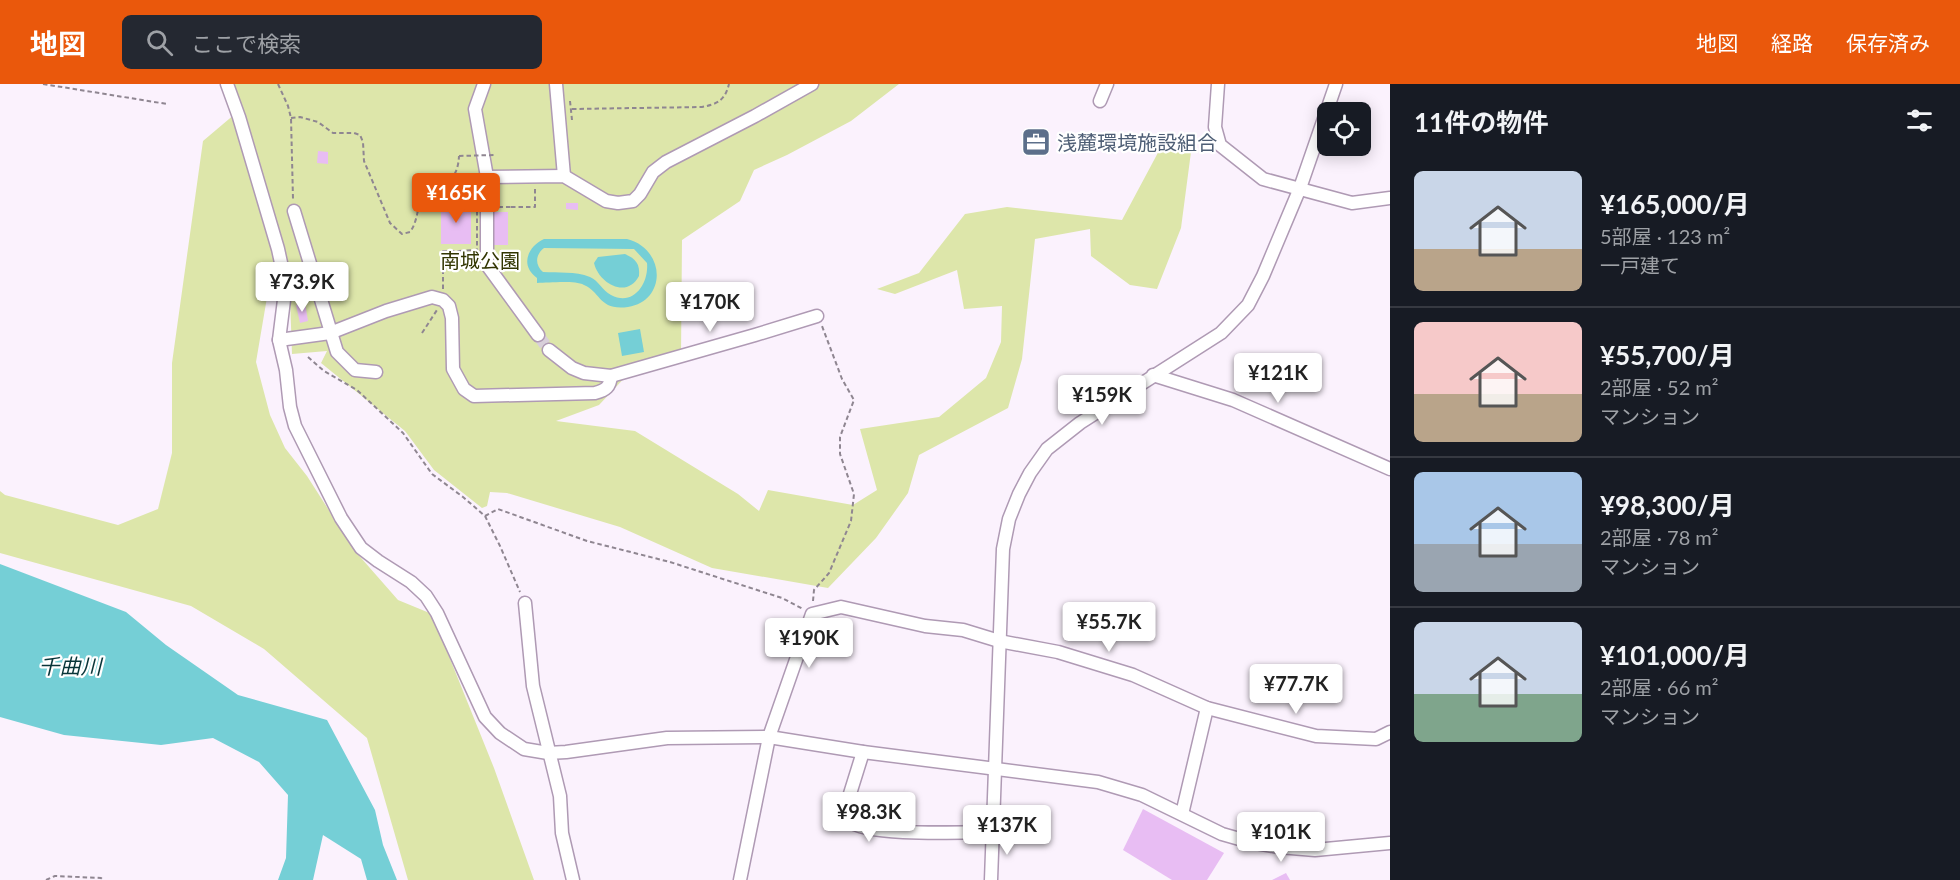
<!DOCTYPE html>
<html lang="ja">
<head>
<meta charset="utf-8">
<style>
  :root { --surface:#171b24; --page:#242831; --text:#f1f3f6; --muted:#9ea1a6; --line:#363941; --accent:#ea580c }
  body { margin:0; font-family:Lato,"Noto Sans JP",sans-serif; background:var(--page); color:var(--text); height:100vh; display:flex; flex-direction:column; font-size:22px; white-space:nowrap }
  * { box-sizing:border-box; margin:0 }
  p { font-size:20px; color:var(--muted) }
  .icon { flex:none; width:33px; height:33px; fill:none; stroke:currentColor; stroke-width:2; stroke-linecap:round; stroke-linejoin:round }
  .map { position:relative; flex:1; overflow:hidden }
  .sheet { display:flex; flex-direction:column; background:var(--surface); width:570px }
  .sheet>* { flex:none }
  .buttons { position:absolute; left:1317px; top:18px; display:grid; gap:12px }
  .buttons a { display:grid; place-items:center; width:54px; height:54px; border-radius:9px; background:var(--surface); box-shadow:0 3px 15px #0003; font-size:30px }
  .price { position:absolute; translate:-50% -51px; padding:0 14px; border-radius:6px; background:#fff; color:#222; font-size:20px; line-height:39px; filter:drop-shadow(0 2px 3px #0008) }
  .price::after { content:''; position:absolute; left:50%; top:36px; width:18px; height:14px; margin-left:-9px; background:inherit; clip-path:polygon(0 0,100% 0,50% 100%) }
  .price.current { background:var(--accent); color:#fff }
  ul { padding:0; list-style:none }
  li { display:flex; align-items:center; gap:18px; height:150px; padding:0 24px }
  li+li { border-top:2px solid var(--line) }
  li span { display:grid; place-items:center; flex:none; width:168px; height:120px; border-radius:9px; color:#555 }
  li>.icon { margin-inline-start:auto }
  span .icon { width:72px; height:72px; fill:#fffc; stroke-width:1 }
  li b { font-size:26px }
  h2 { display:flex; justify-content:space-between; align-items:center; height:72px; padding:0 24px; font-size:26px }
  header { display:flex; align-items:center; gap:36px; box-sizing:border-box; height:84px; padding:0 30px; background:var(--accent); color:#fff }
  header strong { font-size:28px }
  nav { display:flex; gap:33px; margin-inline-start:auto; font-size:21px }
  .search { width:420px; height:54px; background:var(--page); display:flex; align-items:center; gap:15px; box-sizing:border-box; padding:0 21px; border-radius:9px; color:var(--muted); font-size:22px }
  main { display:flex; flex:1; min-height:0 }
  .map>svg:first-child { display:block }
  .green { fill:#dde6aa }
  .water { fill:#75cfd6; fill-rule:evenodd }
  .building { fill:#e8bdf3 }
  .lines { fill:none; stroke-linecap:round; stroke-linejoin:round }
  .minor-tunnel { stroke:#d8cfda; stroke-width:12; stroke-dasharray:12 6; stroke-linecap:butt }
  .minor-casing { stroke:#af9ab4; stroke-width:15 }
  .path { stroke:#8f8691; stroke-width:2; stroke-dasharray:4.5 3; stroke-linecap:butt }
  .minor { stroke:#fff; stroke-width:12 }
  .path-bridge { stroke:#8f8691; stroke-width:2; stroke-dasharray:4.5 3; stroke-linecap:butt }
  .labels { text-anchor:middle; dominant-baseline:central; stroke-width:4.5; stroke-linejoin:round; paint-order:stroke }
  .service-label { font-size:20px; fill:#4e5e75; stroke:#fff; text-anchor:start }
  .park-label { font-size:20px; fill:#323602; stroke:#fff }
  .water-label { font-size:21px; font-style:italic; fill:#083539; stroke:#fff }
</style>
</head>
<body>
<header>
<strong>地図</strong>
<div class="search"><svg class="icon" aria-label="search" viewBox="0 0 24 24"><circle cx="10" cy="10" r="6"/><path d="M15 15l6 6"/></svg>ここで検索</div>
<nav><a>地図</a><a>経路</a><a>保存済み</a></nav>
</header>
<main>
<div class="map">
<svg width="1390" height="796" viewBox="0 0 1390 796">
  <rect width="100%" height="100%" fill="#fbf2fd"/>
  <path class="green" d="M233,0H899L851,37L787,71L754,86L740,117L682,156L681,273L631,287L599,321L556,337L635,347L738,410L759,427L768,406L853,421L877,406L860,345L939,333L986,294L1001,258L1002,222L964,225L957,186L895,210L877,205L919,189L965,130L1007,123L1122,136L1161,63L1191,68L1181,144L1157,205L1130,201L1091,172L1090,145L1035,155L1022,275L1008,324L919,371L908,409L876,454L828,504L712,484L620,443L507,409L490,408L487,422L482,424L434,386L405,347L321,279L327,267L292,270L289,186L281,159L272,184L256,278L270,331L285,364L307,392L355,467L398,516L432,530L494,684L534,796H408L367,654L264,565L191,522L0,469V407L5,411L118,441L158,425L172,369V279L203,57L242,24Z"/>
  <g class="water">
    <path d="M544,155H627C666,165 667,217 628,223C599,227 601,208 584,201C574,196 549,199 537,199V194C520,182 527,163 544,155ZM544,164L634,165L647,179C649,200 633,223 611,211C602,206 599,197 590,193C575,187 558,189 543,188C535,181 535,171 544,164Z"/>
    <path d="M625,170C636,175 640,180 639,192C627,215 599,200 594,179L598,173Z"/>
    <path d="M640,245L644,268L622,272L618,249Z"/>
    <path d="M0,480L126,528L166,561L238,611L327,636L375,726L383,761L397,796H367L361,775L323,751L313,796H278L286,774L288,711L259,678L213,654L161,661L64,651L0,633Z"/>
  </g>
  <g class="building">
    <path d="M318,67L328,68V80L317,79Z"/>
    <rect x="441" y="119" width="30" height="41"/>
    <path d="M566,119H578V126L566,125Z"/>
    <rect x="494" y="128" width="14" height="33"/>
    <path d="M305,219L308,237L300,239L296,221Z"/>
    <path d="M1143,725L1224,769L1207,796H1172L1123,766Z"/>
    <path d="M1286,789L1290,796H1272Z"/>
  </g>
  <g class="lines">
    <path class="minor-tunnel" d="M538,251L549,266"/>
    <g class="minor-casing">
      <g id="minor">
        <path d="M227,0L239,33L278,165L283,188L285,208L279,256L286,286L290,323L295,342L341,434L361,464L378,477L411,498L426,512L437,529L485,633L500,649L524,665L548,669L566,668L667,654L769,653L863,668L1098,698L1142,711L1222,750L1250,758L1279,763L1315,766L1390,759"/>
        <path d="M484,0L475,25L487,93"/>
        <path d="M556,0L564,92"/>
        <path d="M1218,0L1215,43L1220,61L1263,95L1352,119L1390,114"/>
        <path d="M1100,17L1107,0"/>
        <path d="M294,127L337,268L355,286L376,288"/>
        <path d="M538,251L487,181V93L564,92L606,117L618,119L633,117L640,110L653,88L666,78L755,32L812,0"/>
        <path d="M279,256L330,249L386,227L432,213L443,216L449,222L452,234L453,285L464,305L474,312L595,309C606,306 610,303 611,292"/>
        <path d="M549,266L572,284L584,289L611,292L755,251L817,232"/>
        <path d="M1153,291L1233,316L1390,385"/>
        <path d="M525,519L533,602L560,712L562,749L573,796"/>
        <path d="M863,668L844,729C845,732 846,735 849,737C867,753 965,748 992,748"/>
        <path d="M1182,730L1207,624"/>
        <path d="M740,796L769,653L812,530L841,523L925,542L963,546L999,557L1058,568L1133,591L1207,624L1316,652L1376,655L1390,648"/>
        <path d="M991,796L1003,465L1009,435L1019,410L1030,389L1047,365L1080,339L1221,249L1248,221L1263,192L1300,104L1336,0"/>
      </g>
    </g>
    <g class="path">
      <path d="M43,0L167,20"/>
      <path d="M278,0L288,22L291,34L293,115"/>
      <path d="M570,17L572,36"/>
      <path d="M572,25L702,23C718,20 725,16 729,0"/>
      <path d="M291,34L300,33L318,38L333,49H354L360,51L363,58L364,77L390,139L402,150L410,148C419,136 417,118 423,112C426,108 431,107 436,105C452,97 458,90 459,72"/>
      <path d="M511,123H535V105"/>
      <path d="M443,205V167H459"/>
      <path d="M422,249L437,226"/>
      <path d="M308,273L324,287L357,306L403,349L432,390L463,413L485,432L500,462L520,508"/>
      <path d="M485,432L498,425L587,457L670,478L782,514L803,525"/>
      <path d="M813,517L814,506L829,489L851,437L854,410L840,370V353L854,316L842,295L822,242"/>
      <path d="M46,796L55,792L101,794L103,796"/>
    </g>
    <use href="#minor" class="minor"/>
    <g class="path-bridge">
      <path d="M459,72L494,71"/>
      <path d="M459,167L477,166V123H511"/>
    </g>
  </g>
  <defs>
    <g id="office-square" transform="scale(1.5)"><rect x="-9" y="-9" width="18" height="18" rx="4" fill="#5c6f8a" stroke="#fff"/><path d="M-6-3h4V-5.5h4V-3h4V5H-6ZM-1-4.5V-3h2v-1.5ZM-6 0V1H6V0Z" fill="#fff"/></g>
  </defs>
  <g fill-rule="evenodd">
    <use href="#office-square" x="1036" y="58"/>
  </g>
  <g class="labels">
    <g class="service-label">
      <text x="1057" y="58">浅麓環境施設組合</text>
    </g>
    <g class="park-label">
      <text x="480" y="176">南城公園</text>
    </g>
    <g class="water-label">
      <text x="70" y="581">千曲川</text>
    </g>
  </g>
</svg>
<div class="buttons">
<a><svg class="icon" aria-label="locate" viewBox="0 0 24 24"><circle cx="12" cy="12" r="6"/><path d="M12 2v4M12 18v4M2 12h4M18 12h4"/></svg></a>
</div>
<b class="price current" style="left:456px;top:140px">¥165K</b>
<b class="price" style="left:302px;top:229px">¥73.9K</b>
<b class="price" style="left:710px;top:249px">¥170K</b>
<b class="price" style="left:1278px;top:320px">¥121K</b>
<b class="price" style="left:1102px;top:342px">¥159K</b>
<b class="price" style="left:1109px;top:569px">¥55.7K</b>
<b class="price" style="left:809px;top:585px">¥190K</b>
<b class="price" style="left:1296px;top:631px">¥77.7K</b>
<b class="price" style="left:869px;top:759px">¥98.3K</b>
<b class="price" style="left:1007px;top:772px">¥137K</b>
<b class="price" style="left:1281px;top:779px">¥101K</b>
</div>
<section class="sheet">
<h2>11件の物件<svg class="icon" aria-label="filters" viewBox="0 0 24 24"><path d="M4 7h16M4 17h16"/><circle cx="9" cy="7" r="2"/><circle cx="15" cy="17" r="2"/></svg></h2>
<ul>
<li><span style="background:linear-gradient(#c9d6e8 65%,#b9a48a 0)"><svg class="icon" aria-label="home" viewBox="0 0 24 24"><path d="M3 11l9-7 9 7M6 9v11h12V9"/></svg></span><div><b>¥165,000/月</b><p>5部屋 · 123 m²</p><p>一戸建て</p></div></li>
<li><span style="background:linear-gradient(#f6c9c9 60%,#b9a48a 0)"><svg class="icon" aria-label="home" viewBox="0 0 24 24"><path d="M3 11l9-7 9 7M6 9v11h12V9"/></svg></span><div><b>¥55,700/月</b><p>2部屋 · 52 m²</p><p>マンション</p></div></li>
<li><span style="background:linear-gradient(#a9c7e8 60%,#9aa5b1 0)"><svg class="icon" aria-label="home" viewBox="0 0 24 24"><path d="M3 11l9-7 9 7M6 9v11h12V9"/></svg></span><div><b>¥98,300/月</b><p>2部屋 · 78 m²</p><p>マンション</p></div></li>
<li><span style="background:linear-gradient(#c9d6e8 60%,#7fa58c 0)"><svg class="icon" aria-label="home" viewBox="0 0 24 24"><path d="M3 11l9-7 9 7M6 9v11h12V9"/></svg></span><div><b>¥101,000/月</b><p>2部屋 · 66 m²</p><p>マンション</p></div></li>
</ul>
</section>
</main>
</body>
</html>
